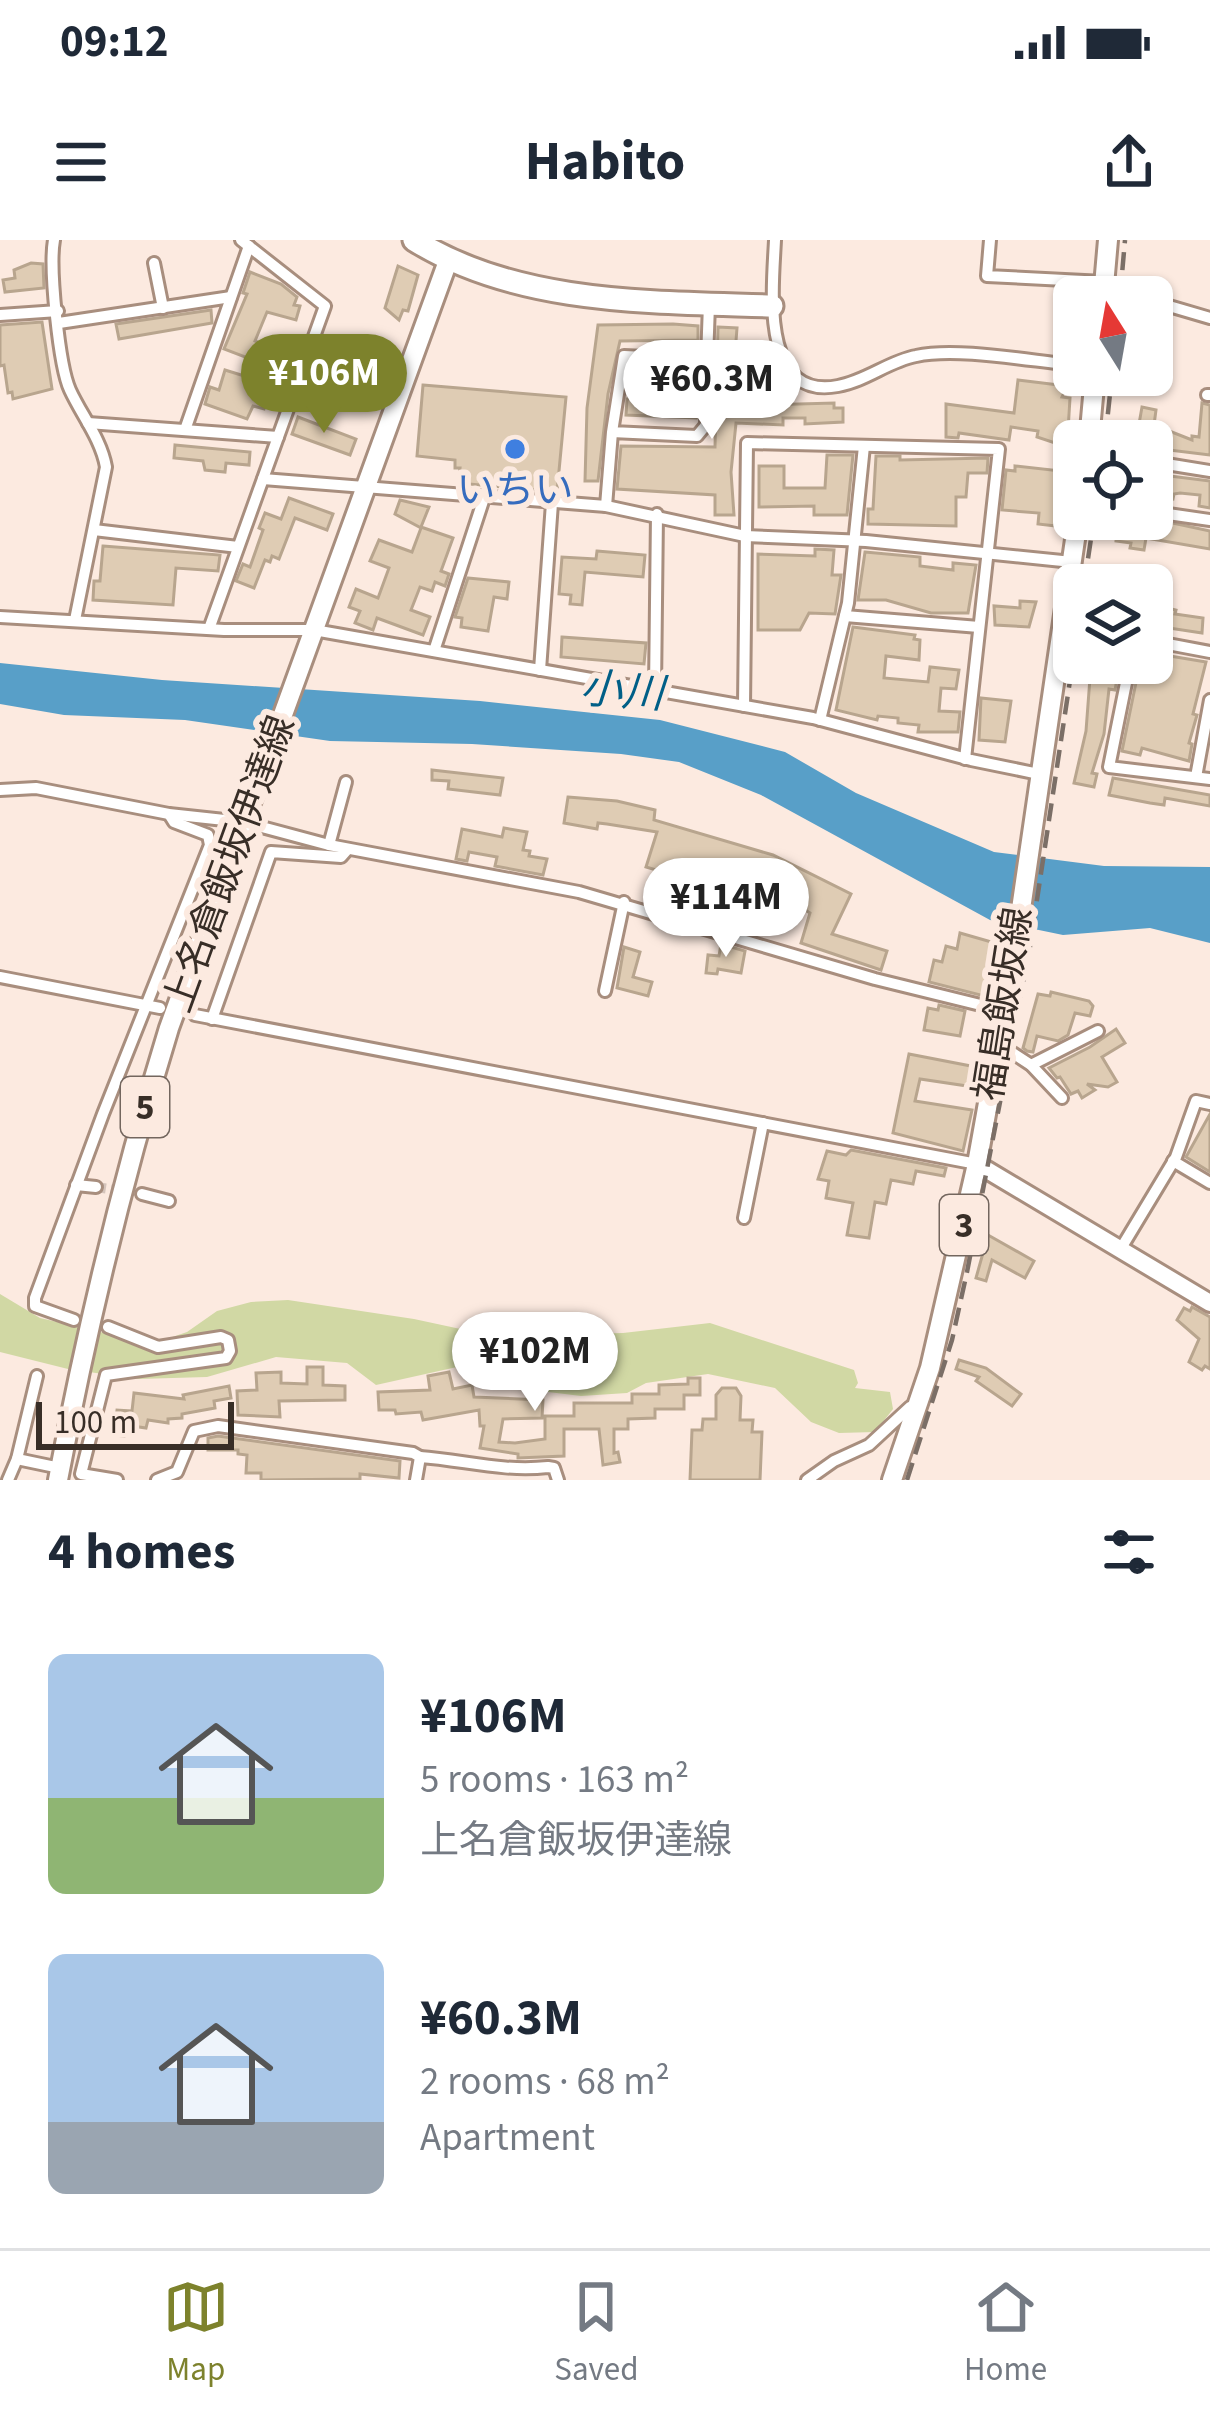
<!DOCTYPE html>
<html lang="en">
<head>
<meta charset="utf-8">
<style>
  :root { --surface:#fff; --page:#f6f6f7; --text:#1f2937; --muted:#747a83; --line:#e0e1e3; --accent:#7d822c }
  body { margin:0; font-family:"Source Sans 3","Noto Sans JP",sans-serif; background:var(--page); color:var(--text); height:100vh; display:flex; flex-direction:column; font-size:45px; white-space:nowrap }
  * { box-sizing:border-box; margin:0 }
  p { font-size:39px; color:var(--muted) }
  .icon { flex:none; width:66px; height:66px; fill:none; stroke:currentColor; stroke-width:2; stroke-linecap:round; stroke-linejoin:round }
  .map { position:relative; height:1240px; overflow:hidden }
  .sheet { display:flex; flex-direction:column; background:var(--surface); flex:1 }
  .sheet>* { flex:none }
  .needle { width:78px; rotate:349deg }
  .fabs { position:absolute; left:1053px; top:36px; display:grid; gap:24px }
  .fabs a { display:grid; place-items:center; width:120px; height:120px; border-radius:18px; background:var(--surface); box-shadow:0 3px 9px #0004; font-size:60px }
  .scale { position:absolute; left:36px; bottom:30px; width:198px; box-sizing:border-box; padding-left:12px; border:6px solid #382e27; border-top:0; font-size:33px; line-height:42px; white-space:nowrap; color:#382e27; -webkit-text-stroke:9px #fceae0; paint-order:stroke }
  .price { position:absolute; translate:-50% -102px; padding:0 27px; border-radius:42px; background:#fff; color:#222; font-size:39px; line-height:78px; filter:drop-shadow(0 3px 6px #0008) }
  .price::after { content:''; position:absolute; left:50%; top:72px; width:36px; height:27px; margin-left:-18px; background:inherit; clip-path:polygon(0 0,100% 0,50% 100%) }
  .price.selected { background:var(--accent); color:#fff }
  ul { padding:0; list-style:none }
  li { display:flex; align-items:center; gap:36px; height:300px; padding:0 48px }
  li span { display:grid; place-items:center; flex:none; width:336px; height:240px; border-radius:18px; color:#555 }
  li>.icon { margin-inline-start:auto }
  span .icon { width:144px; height:144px; fill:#fffc; stroke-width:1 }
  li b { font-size:51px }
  h2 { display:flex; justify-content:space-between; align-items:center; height:144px; padding:0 48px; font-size:51px }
  .status { display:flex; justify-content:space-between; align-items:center; height:84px; padding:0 60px; background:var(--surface); direction:ltr }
  .status svg { height:33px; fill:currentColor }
  header { display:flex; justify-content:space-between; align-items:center; height:156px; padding:0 48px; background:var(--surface); font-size:54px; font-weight:700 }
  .tabs { display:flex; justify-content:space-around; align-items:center; height:168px; border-top:3px solid var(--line); background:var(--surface); font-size:33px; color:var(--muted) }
  .tabs a { display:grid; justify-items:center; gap:6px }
  .tabs .selected { color:var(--accent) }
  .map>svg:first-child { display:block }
  .green { fill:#d1d8a4 }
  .water { fill:#589fc8 }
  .building { fill:#dfccb4; stroke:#b8a58e; stroke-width:3 }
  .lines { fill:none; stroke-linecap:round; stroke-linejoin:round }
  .street-tunnel { stroke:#d5c4bb; stroke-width:10; stroke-dasharray:10 5; stroke-linecap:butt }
  .street-casing { stroke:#a88e7e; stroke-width:16 }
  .secondary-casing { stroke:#a88e7e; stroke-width:22 }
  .primary-casing { stroke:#a88e7e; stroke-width:24 }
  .highway-casing { stroke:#a88e7e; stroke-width:27 }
  .street { stroke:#fff; stroke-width:10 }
  .secondary { stroke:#fff; stroke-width:16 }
  .primary { stroke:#fff; stroke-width:18 }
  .highway { stroke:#fff; stroke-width:21 }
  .rail { stroke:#7b6f67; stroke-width:4.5; stroke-dasharray:18 9; stroke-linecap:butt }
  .shop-dot { fill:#3f7fe0; stroke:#fceae0; stroke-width:4.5 }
  .labels { text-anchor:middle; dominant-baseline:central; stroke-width:12; stroke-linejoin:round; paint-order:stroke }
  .shield { fill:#fceae0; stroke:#73665e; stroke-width:3 }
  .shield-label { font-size:36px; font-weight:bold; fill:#382e27 }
  .shop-label { font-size:39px; fill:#366cbe; stroke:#fceae0 }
  .street-label { font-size:39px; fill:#382e27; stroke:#fceae0 }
  .water-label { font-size:42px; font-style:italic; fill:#005f87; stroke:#fceae0 }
</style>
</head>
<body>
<div class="status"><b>09:12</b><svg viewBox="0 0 49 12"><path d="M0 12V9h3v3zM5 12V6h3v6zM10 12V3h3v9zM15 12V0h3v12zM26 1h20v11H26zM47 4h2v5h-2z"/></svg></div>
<header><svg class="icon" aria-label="menu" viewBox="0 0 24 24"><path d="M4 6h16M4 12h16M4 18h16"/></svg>Habito<svg class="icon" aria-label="share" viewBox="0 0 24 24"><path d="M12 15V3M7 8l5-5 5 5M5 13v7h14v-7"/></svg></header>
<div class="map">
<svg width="1210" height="1240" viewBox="0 0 1210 1240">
  <rect width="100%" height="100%" fill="#fceae0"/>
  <path class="green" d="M0,1054L40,1078L152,1104L187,1092L217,1071L251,1062L288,1060L414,1079L493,1096L623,1093L710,1083L854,1130L858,1143L855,1148L890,1152L893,1169L875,1192L839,1193L811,1182L775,1148L708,1134L646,1143L627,1153L581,1156L532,1150L457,1127L376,1145L347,1123L276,1117L207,1137L138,1139L68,1129L0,1112Z"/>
  <path class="water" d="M0,423L162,440L480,461L660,480L785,512L856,553L994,612L1104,626L1210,627V703L1150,688L1063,695L990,680L761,555L679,522L621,514L472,504L330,501L185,480L64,475L0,464Z"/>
  <g class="building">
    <path d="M31,23L43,24L44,48L5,52L3,40L15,38L14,30Z"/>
    <path d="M398,26L418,35L408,71L403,70L399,80L385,68Z"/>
    <path d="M250,32L281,44L297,57L294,65L300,66L296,80L267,72L255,101L282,112L277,129L224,109L247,54L243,53Z"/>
    <path d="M211,70L212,83L119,99L116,84Z"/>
    <path d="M42,82L52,149L13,159L12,152L8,153L4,125L0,126V85Z"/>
    <path d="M673,84L698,86V100L620,101L608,154L598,241H585L587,168L598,85Z"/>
    <path d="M718,87L737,88L731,166L834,163V168H843V182L805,184V178H783V185L736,183L731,232L734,275H715V255L617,249L621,206L715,207Z"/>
    <path d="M321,118L345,126L334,159L310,151Z"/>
    <path d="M639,126L697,129L696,178L626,175L627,159H637Z"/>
    <path d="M225,130L251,138L248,148L268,155L264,169L253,166L247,179L205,164L210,147L219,150Z"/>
    <path d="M1018,140L1067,146L1062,157L1070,158L1067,207L1037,197L1038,191L1011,187L1009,200L959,193L958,198L946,197V164L1014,173Z"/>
    <path d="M423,145L566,157L557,252L458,243L460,228H455V220L417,216Z"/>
    <path d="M1202,163L1210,165V215L1161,209L1164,201H1136L1142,167L1156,170L1154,185L1192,200V196L1199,197Z"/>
    <path d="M298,177L356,199L350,215L292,194Z"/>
    <path d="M175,205L250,212L249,225L226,223L225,232L205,230L203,221L174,218Z"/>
    <path d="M827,215H853L847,275H814V266L759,267V226H784V248H825Z"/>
    <path d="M876,216H900V220L988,218L987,233H968L966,257H956V286L868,284V269H873Z"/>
    <path d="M1015,226L1061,231L1056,286L1038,284L1039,273L1002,270L1006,230L1015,231Z"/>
    <path d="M1154,234L1210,241V268L1199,266L1200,255L1180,253L1174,254L1173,259L1156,257Z"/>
    <path d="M289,258L333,274L327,290L295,278L279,319L272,316L270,322L265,320L254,348L236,341L243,324L250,327L263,290L259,288L265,273L281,279Z"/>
    <path d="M400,260L429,267L421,287L453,298L441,331L449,334L445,346L435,342L432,351L420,347L411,370L430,377L423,395L377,378L373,390L355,383L360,371L349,367L356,349L378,358L389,328L370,321L379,300L412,312L421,288L395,274Z"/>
    <path d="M1130,279H1154L1210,291V309L1146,298L1144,310L1130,308L1131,303L1116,301L1117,288L1129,289Z"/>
    <path d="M103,306L220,315L218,331L176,328L173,365L93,360L94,341H100Z"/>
    <path d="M815,309L834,310L832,335H841L835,374L809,373L800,390H758V314L815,316Z"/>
    <path d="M597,311L645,315L643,337L585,332L582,365L570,364L571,355L559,354L562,317L596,319Z"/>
    <path d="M865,312L920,317V326L953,330V323L976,325L968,373H931L886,360H858Z"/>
    <path d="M468,338L509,342L507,359L494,357L488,391L461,387L462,378L455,377Z"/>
    <path d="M1020,361L1036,362L1029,387L995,385L994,366L1020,368Z"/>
    <path d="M1152,364L1176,370L1175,374L1203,378L1202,393L1169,388L1170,383L1152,379Z"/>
    <path d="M853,387L915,395L914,399L920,400L919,420L886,416L884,438L928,442L930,427L959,430L956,449L941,448L939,471L960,472L958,492H918L919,485L898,483V478L878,476L877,480L836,470Z"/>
    <path d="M562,397L646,403L644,424L561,417Z"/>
    <path d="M1152,413L1206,422L1193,474L1197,475L1189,503L1192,504L1189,521L1142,508L1140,515L1122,511L1140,423H1152Z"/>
    <path d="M1108,423H1120L1115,450L1109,449L1104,494L1092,533L1097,534L1094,547L1074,543L1086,491L1090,438L1105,440Z"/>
    <path d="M981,458L1011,461L1005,502L979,500Z"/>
    <path d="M432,530L503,538L500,555L448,549L449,541L432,540Z"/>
    <path d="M1113,538L1210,555V566L1165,558L1164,565L1150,563L1109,555Z"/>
    <path d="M568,557L617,561L655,570L654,580L773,615L851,654L832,694L887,711L881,730L801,703L810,673L797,665L800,659L765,642L760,660L714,646L706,672L656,656L663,632L646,627L657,592L607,584L598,583L597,589L564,583Z"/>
    <path d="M504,588L527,592L523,610L530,611L529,616L547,619L543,635L495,626L497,617L469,612L467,621L456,619L462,589L502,597Z"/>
    <path d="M960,693L1002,705L997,720L993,719L986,746L994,748L992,758L929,742L934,720L942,722L946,706L957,709Z"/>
    <path d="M721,704L745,711L741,733L718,729L717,734L706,733L708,715L719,716Z"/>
    <path d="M624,707L640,712L633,737L652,742L648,756L617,748Z"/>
    <path d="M1051,752L1089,761L1093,766L1090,776L1075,773L1068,795L1058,801L1037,796L1033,812L1027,811L1023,808L1038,754L1050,756Z"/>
    <path d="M939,765L965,771L960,796L924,790L928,768L938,770Z"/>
    <path d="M1116,789L1125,803L1102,817L1117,842L1108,847L1087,844L1095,850L1082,858L1078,851L1071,854L1060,837L1057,838L1049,828L1090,807Z"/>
    <path d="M909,814L981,828L974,847L920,839L915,861L972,870L963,911L893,893Z"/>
    <path d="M1210,874V932L1186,917Z"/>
    <path d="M851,910L946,928L944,936L916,931L913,944L891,940L886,964L875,962L869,998L847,995L853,963L826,958L829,941L818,939L827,911L846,915Z"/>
    <path d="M988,995L1034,1021L1025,1038L992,1020L986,1041L976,1038Z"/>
    <path d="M1192,1067L1210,1077V1129L1205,1126L1202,1130L1189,1122L1199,1099L1177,1080L1184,1068L1190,1071Z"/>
    <path d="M959,1120L986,1128L1021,1154L1012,1166L976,1141L979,1137L956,1129Z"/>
    <path d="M307,1127H323V1145L345,1146V1160L279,1161L280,1177L238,1175L237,1151L257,1150L256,1133L281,1132V1143L307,1144Z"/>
    <path d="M449,1132L453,1149L472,1145L474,1157L543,1160L542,1178L503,1179L499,1202L515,1203L545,1199V1176H574V1163H632V1154H659V1145L688,1144V1138H700V1155H684V1169H655V1178L628,1179V1189H614V1213L618,1212L620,1222L603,1225L599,1189H564V1216L518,1218V1214L480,1208L484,1186H480L479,1170L423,1180L421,1172L396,1174L395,1170H379L378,1152L430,1150L428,1136Z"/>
    <path d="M229,1146L231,1158L214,1161L215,1168L182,1174V1178L168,1179V1183L148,1180L146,1188L125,1185L124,1196L114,1195L117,1170L132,1171L134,1153L184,1159L183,1155Z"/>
    <path d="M722,1148H736L741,1156L740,1180H753L752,1192H762L760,1240H690L692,1190H702L703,1179H716V1155Z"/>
    <path d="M218,1196L400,1221L399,1238L360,1234V1239L261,1240V1233H246L247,1215L238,1214V1210H208V1198Z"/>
  </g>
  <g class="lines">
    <path class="street-tunnel" d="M96,947L128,952"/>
    <g class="street-casing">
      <g id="street">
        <path d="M54,0C49,27 59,126 70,150C82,176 101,199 106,227L75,380"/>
        <path d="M775,0C773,45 759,161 838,146C866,141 889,121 916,116C957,107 1030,121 1074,125"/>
        <path d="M990,0L987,36L1104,42"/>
        <path d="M154,23L163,68"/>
        <path d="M1103,51L1138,57"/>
        <path d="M1152,61L1210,78"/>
        <path d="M0,75L58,71"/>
        <path d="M59,83L231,57"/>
        <path d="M707,120L709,64"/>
        <path d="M1207,155H1210"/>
        <path d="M88,183L278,197"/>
        <path d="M185,190L249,6"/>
        <path d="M1154,222L1210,231"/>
        <path d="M263,239L606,266L745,296L866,301L1072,322"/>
        <path d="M606,266L612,192L624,116L707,120L706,185L697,196L612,192"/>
        <path d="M1161,273L1210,280"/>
        <path d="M94,290L238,307"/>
        <path d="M845,376L979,387"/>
        <path d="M0,377L224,390H314L813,478L971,520L1039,534"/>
        <path d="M209,389L325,66L241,0"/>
        <path d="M1152,401L1210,412"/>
        <path d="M434,411L485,255"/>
        <path d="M1130,423L1109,527L1210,539"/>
        <path d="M540,430L552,263"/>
        <path d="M655,450L657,274"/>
        <path d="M744,466L747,203L999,209L965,519"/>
        <path d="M820,480L848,363L864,206"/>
        <path d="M1196,537L1210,460"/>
        <path d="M0,550L36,548L169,574L243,582L329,605L579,652L875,739L1005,771"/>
        <path d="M329,605L346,542"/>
        <path d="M0,737L160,768"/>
        <path d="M605,751L624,662"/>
        <path d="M195,775L977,924"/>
        <path d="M212,779L271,612L341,617L348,609"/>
        <path d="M999,804L1031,825L1062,858"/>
        <path d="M1031,825L1098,791"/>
        <path d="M1173,921L1210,943"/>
        <path d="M76,945L96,947"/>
        <path d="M142,954L169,961"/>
        <path d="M744,978L763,883"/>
        <path d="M1120,1010L1176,917L1196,861L1210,864"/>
        <path d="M74,1080L35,1066V1058L103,874L210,605L208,595L174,582L169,574"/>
        <path d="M108,1087L158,1107L221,1097L228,1100L230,1111L226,1118L106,1135L81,1234L117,1240"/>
        <path d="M420,1217C464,1220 502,1232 548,1227L554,1228L558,1240"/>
        <path d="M17,1219L60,1228"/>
        <path d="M8,1240L17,1219L37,1136"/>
        <path d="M157,1240L177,1232L194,1191L218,1186L413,1213L420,1217L416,1240"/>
        <path d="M807,1240L834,1221L869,1205L910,1167L916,1169"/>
      </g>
    </g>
    <g class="secondary-casing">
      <path id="secondary" d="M977,924L1210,1063"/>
    </g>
    <g class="primary-casing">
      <g id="primary">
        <path d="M1103,57L1108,0"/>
        <path d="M1089,201L1095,135"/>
        <path d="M58,1240C87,1087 123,937 169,788L448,21"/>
        <path d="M892,1240L930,1128L977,924L1013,724L1078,279"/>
      </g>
    </g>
    <g class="highway-casing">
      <path id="highway" d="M414,0C518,65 653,62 772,66"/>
    </g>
    <use href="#street" class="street"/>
    <use href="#secondary" class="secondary"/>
    <use href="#primary" class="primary"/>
    <use href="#highway" class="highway"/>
    <g class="rail">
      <path d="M1120,57L1125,0"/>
      <path d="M1105,201L1112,135"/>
      <path d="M1084,345L1094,279"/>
      <path d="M907,1240L952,1100L967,1032L1029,713L1074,414"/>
    </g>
  </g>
  <circle class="shop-dot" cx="515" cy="209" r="12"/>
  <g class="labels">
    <g class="shield">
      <rect x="121" y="837" width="48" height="60" rx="9"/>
      <rect x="940" y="955" width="48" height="60" rx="9"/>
    </g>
    <g class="shield-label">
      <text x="145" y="867">5</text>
      <text x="964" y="985">3</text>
    </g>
    <g class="shop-label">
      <text x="515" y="251">いちい</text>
    </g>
    <g class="street-label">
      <text transform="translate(230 624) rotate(-70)">上名倉飯坂伊達線</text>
      <text transform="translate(1004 764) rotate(-81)">福島飯坂線</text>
    </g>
    <g class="water-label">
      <text transform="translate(622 452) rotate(4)">小川</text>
    </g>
  </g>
</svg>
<div class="fabs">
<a><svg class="needle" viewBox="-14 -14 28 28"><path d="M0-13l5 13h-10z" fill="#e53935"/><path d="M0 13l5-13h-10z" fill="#747a83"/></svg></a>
<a><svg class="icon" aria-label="locate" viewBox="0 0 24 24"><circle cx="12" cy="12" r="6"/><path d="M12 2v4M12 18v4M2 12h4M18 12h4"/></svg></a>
<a><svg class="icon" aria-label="layers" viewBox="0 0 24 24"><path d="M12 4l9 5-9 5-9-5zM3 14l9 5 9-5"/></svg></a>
</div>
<div class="scale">100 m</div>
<b class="price selected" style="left:324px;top:196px">¥106M</b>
<b class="price" style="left:712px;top:202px">¥60.3M</b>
<b class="price" style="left:726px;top:720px">¥114M</b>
<b class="price" style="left:535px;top:1174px">¥102M</b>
</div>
<section class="sheet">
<h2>4 homes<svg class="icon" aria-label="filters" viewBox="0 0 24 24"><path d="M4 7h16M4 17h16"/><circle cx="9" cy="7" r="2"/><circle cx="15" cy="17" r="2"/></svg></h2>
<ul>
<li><span style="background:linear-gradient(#a9c7e8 60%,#8fb573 0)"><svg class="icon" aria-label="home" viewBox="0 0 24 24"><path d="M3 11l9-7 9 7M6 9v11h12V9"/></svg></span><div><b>¥106M</b><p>5 rooms · 163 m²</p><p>上名倉飯坂伊達線</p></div></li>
<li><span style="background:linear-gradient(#a9c7e8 70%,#9aa5b1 0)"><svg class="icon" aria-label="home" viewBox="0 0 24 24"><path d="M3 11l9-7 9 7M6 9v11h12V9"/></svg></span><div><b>¥60.3M</b><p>2 rooms · 68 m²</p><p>Apartment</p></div></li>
</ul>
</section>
<nav class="tabs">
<a class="selected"><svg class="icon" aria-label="map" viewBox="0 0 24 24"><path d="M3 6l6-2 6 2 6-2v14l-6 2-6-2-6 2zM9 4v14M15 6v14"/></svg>Map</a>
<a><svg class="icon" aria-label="saved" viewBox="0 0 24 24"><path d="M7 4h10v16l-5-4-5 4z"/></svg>Saved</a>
<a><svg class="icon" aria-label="home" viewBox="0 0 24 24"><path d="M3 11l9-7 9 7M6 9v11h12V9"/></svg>Home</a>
</nav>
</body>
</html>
